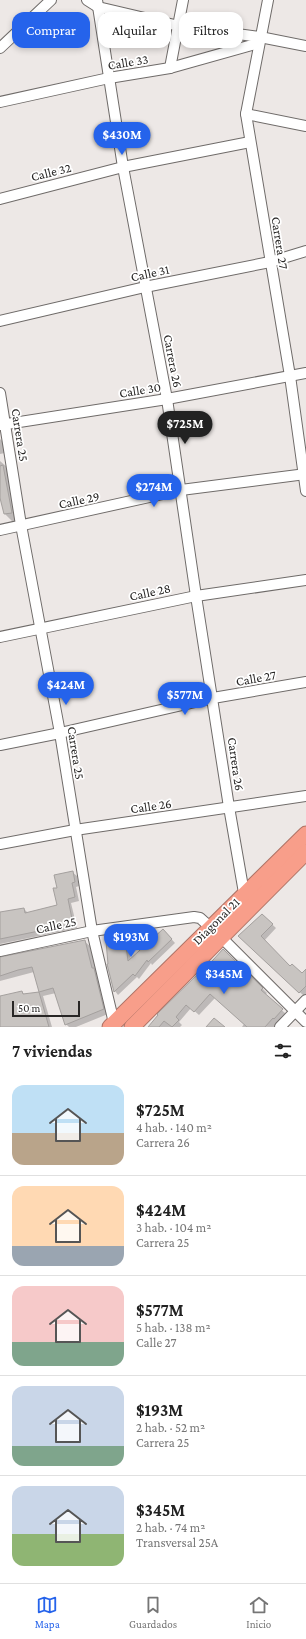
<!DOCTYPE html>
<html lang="es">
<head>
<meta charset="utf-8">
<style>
  :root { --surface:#fff; --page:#f2f2f2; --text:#222; --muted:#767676; --line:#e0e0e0; --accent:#2563eb }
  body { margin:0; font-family:"Crimson Pro",serif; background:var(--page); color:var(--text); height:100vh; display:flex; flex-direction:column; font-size:15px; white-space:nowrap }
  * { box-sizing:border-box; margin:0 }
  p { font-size:13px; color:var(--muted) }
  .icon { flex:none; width:22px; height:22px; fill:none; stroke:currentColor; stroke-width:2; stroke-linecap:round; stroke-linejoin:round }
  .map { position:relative; height:1027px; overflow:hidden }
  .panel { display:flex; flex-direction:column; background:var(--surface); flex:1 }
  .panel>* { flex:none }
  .banner { position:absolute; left:12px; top:12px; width:282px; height:36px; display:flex; gap:8px }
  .scale { position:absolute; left:12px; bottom:10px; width:68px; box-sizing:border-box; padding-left:4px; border:2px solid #282625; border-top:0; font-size:11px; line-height:14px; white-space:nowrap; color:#282625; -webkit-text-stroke:3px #fff; paint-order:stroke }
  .price { position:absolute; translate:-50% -34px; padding:0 9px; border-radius:14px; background:var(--accent); color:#fff; font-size:13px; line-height:26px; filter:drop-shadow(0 1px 2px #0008) }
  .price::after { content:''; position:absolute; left:50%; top:24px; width:12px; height:9px; margin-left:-6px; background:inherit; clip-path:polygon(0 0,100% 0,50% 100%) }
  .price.on { background:#222; color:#fff }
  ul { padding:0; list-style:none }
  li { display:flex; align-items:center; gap:12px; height:100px; padding:0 12px }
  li+li { border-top:1px solid var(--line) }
  li span { display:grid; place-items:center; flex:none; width:112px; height:80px; border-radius:12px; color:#555 }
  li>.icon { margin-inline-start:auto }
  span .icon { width:48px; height:48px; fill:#fffc; stroke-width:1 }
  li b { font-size:17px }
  h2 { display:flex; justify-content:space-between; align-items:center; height:48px; padding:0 12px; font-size:17px }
  .pill { padding:0 14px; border-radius:12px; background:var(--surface); box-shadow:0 2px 6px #0003; font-size:14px; line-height:36px }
  .pill.on { background:var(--accent); color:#fff }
  .tabs { display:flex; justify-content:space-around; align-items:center; height:56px; border-top:1px solid var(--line); background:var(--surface); font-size:11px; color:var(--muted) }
  .tabs a { display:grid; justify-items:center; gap:2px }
  .tabs .on { color:var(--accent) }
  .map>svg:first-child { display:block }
  .shadow { fill:#0003 }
  .building { fill:#c8c4c1; stroke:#a4a09e }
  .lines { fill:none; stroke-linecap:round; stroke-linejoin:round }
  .minor-casing { stroke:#6f6b69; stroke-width:12 }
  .highway-casing { stroke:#af7467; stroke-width:17 }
  .minor { stroke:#fff; stroke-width:10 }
  .highway { stroke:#f89e8a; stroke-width:15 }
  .labels { text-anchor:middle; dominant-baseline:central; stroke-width:3.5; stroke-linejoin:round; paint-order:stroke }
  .street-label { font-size:13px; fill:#282625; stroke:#fff }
</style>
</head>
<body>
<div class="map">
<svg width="306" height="1027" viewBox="0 0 306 1027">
  <rect width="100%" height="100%" fill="#ede8e6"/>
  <g class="shadow">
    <path d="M0,439L4,443L5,453L0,454Z"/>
    <path d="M0,461L8,468L19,520L12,521L5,514L2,501L0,498Z"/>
    <path d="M72,872L77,876L79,886L76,887L79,901L71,903L77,928L0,944V913L24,909L28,913L58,906V888Z"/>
    <path d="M262,915L276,928L264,941L290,967L302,974H306V994L304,996L243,940Z"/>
    <path d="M163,930L175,943L152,965L151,963L139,979L137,977L118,995L115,991L108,965L124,939L128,943L131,960L142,950L141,948Z"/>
    <path d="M84,941L90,946L96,971L99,974L108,1014L76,1027H69L66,1024L56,993L43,996L52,1027H0V997L22,992L25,995L40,992L34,972L0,981V959Z"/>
    <path d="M223,950L267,993L265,995L286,1014L274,1027H242L244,1024L215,998L199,1015L191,1008L179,1022L182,1025L180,1027H149Z"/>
  </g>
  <g class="building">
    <path d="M3,465L12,513L4,514L0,498V466Z"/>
    <path d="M73,871L75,882L72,883L75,897L68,899L73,924L0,939V912L24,908L25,913L57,905L53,888H57L54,875Z"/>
    <path d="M262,914L273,924L261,936L290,966L292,964L302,973L306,969V986L299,993L238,936Z"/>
    <path d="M163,929L172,939L148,962L147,960L135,976L133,974L114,992L107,964H108L106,941L125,938L128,961Z"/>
    <path d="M85,940L92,968H94L104,1009L65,1025L53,988L39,992L32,967L18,970L0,976V957Z"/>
    <path d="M223,949L263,988L261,990L283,1009L274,1019L273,1018L265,1027H247L210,994L194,1012L186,1005L176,1017L179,1020L172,1027L164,1021L159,1027H148L158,1015L157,1014L203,969L204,970Z"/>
    <path d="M22,991L23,994L39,992L49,1027H0V996Z"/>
    <path d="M214,1018L225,1027H206Z"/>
  </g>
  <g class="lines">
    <g class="minor-casing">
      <g id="minor">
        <path d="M87,0L98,7L179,26L260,37L306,46"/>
        <path d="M97,0L123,167L167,399L196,596L229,807L244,893"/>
        <path d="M268,0L246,114L290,376L306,491"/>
        <path d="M0,48L51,0"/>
        <path d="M170,68L183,0"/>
        <path d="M0,102L109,78L170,68L259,43"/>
        <path d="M246,114L306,126"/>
        <path d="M0,199L123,167L250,142"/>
        <path d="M0,321L145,287L270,262L306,251"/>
        <path d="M0,393L21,525L60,733L92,931L114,1023"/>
        <path d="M0,425L167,399L306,373"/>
        <path d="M0,530L181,490L306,474"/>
        <path d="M0,637L196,596L306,580"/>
        <path d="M0,745L60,733L213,698L306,682"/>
        <path d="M0,844L75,830L306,796"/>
        <path d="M220,936L306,1022"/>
        <path d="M0,951L92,931L194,917L200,918L210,927"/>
        <path d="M280,1027L306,1000"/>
      </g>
    </g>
    <g class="highway-casing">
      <g id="highway">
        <path d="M110,1027L306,834"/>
        <path d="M132,1027L306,852"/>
      </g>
    </g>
    <use href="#minor" class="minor"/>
    <use href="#highway" class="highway"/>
  </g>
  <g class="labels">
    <g class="street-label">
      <text transform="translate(128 62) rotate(-9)">Calle 33</text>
      <text transform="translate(51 172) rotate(-14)">Calle 32</text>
      <text transform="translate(280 243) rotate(81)">Carrera 27</text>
      <text transform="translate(150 273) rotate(-12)">Calle 31</text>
      <text transform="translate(173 361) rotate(79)">Carrera 26</text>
      <text transform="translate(140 390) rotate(-9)">Calle 30</text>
      <text transform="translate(20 435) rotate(81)">Carrera 25</text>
      <text transform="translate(79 500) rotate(-12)">Calle 29</text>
      <text transform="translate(150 592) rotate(-12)">Calle 28</text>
      <text transform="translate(256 678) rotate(-10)">Calle 27</text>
      <text transform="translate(76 753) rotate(81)">Carrera 25</text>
      <text transform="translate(236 764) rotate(82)">Carrera 26</text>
      <text transform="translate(151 806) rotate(-8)">Calle 26</text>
      <text transform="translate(216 921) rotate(-45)">Diagonal 21</text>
      <text transform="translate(56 925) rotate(-12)">Calle 25</text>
    </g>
  </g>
</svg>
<div class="scale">50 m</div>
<b class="price" style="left:122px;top:156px">$430M</b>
<b class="price on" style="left:185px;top:445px">$725M</b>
<b class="price" style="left:154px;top:508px">$274M</b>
<b class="price" style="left:66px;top:706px">$424M</b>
<b class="price" style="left:185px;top:716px">$577M</b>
<b class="price" style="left:131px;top:958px">$193M</b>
<b class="price" style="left:224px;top:995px">$345M</b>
<div class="banner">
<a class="pill on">Comprar</a>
<a class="pill">Alquilar</a>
<a class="pill">Filtros</a>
</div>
</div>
<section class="panel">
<h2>7 viviendas<svg class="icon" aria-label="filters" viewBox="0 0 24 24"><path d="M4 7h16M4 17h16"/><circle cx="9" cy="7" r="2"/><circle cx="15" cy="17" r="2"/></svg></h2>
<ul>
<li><span style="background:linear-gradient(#bfe0f5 60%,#b9a48a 0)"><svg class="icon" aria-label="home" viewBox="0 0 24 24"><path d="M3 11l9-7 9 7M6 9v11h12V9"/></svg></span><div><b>$725M</b><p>4 hab. · 140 m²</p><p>Carrera 26</p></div></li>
<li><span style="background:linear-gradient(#ffd9b3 75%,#9aa5b1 0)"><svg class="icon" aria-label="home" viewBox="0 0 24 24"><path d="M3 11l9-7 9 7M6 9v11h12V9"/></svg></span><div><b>$424M</b><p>3 hab. · 104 m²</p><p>Carrera 25</p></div></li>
<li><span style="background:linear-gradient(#f6c9c9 70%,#7fa58c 0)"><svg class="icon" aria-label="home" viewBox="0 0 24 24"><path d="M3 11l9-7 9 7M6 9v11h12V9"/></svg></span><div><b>$577M</b><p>5 hab. · 138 m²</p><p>Calle 27</p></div></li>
<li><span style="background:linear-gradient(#c9d6e8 75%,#7fa58c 0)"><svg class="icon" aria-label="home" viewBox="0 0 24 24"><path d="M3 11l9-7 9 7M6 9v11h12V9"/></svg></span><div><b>$193M</b><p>2 hab. · 52 m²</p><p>Carrera 25</p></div></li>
<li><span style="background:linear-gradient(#c9d6e8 60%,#8fb573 0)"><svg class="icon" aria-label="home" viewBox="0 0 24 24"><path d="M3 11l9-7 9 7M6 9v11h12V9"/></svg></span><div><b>$345M</b><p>2 hab. · 74 m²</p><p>Transversal 25A</p></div></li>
</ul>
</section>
<nav class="tabs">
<a class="on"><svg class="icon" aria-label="map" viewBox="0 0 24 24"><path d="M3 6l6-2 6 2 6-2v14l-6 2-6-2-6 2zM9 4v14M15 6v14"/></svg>Mapa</a>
<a><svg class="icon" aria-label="saved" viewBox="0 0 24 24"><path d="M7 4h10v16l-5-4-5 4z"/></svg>Guardados</a>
<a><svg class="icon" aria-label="home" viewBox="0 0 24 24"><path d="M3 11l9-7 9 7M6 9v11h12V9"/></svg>Inicio</a>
</nav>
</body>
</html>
